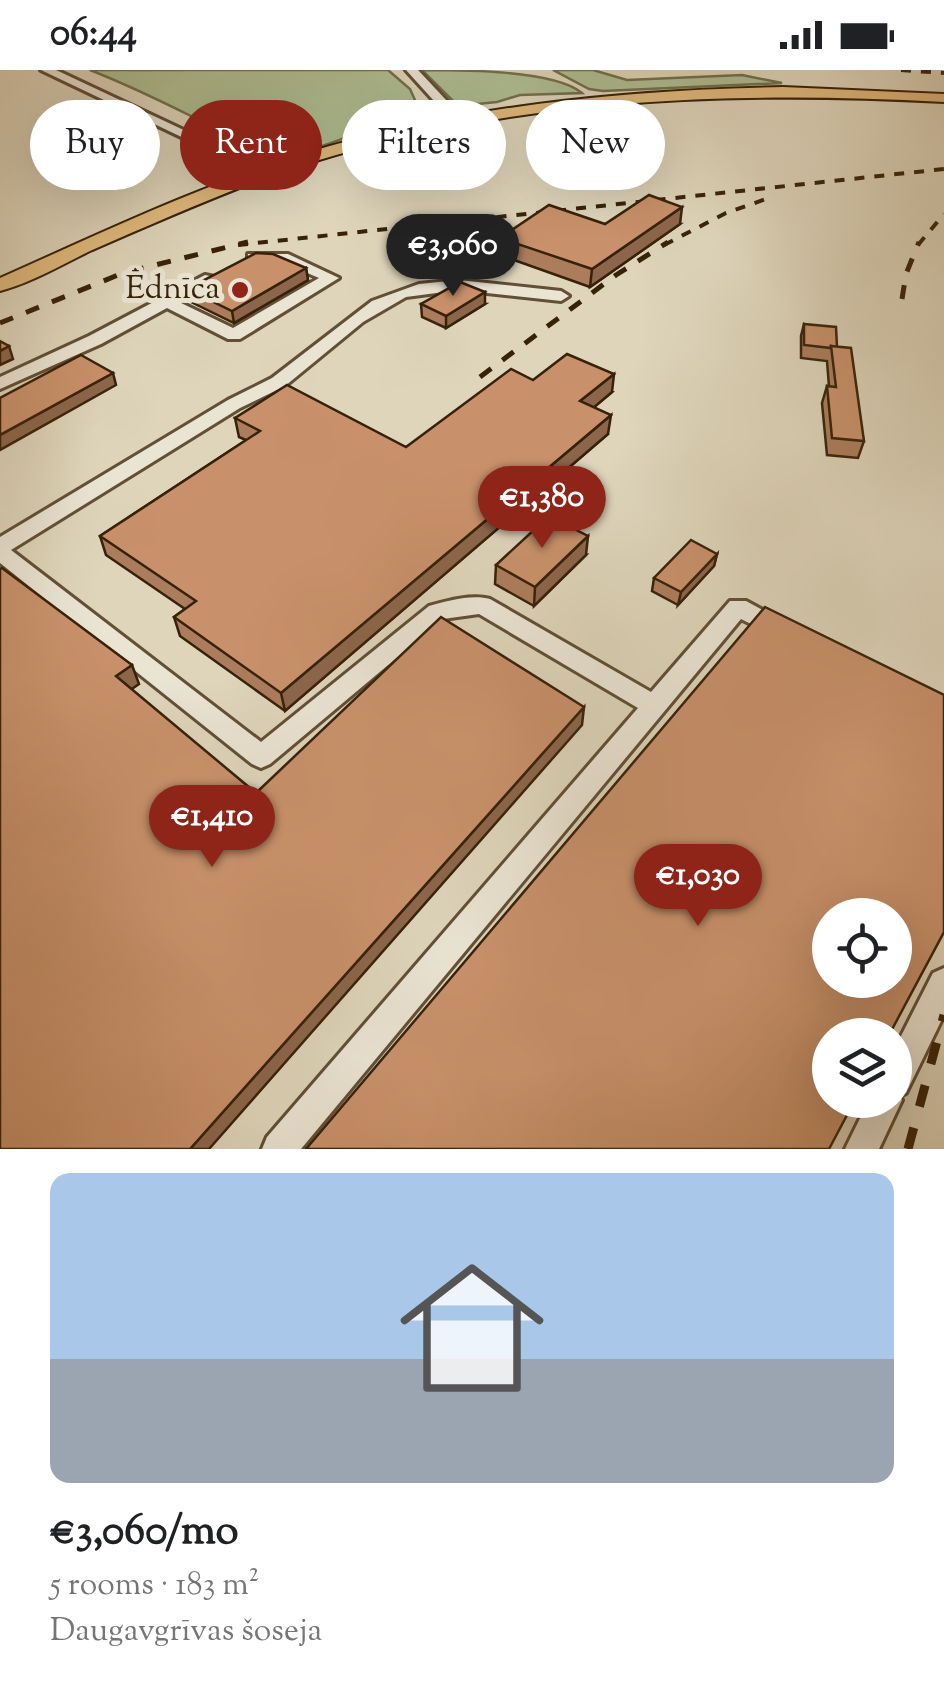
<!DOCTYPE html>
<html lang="en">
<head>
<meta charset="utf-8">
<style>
  :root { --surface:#fff; --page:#f6f6f6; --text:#202124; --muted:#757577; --line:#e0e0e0; --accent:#8f2418 }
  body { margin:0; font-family:"Sorts Mill Goudy",serif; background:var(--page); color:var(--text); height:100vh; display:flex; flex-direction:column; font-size:38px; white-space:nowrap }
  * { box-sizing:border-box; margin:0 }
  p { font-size:32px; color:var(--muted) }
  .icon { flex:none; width:55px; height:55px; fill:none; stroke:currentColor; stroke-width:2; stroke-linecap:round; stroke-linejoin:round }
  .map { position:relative; height:1079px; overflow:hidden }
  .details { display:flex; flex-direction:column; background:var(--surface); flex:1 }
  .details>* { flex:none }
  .guide { position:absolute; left:30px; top:30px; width:885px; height:90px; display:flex; gap:20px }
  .tools { position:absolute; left:812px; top:828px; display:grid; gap:20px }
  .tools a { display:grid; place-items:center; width:100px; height:100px; border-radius:50%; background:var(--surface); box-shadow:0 10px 40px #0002; font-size:50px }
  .price { position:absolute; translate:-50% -85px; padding:0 22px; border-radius:35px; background:var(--accent); color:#fff; font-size:32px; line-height:65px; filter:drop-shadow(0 2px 5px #0008) }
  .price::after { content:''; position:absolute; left:50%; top:60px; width:30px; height:22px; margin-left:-15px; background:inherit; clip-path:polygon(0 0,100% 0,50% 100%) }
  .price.active { background:#222; color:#fff }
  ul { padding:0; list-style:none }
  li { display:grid; align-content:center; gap:20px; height:530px; padding:0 50px }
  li+li { border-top:2px solid var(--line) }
  li span { display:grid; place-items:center; height:310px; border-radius:20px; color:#555 }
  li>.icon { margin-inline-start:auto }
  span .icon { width:180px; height:180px; fill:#fffc; stroke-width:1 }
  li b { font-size:42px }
  .chip { padding:0 35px; border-radius:45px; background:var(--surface); box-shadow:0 10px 40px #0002; font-size:35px; line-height:90px }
  .chip.active { background:var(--accent); color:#fff }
  .status { display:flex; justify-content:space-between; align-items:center; height:70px; padding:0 50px; background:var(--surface); direction:ltr }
  .status svg { height:28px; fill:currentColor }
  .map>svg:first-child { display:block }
  .green { fill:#aebe93; stroke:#72704e; stroke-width:2.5 }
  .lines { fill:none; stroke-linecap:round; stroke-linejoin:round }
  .minor-casing { stroke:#614f36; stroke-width:6 }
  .major-casing { stroke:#372209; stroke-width:4 }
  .minor { fill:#eae4d3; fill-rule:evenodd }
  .major { fill:#dfba7e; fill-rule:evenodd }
  .rail-far2 { stroke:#372209; stroke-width:4; stroke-dasharray:10 10; stroke-linecap:butt }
  .rail-far1 { stroke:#372209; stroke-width:5; stroke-dasharray:14 14; stroke-linecap:butt }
  .rail { stroke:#372209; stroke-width:9; stroke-dasharray:22 22; stroke-linecap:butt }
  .wall { fill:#ac7d5c; stroke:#372209; stroke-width:2.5 }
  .shaded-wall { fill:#8c664b; stroke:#372209; stroke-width:2.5 }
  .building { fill:#c8916b; stroke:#372209; stroke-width:2.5; fill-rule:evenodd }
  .poi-dot { fill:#8f2418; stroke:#eae4d3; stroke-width:4 }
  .labels { text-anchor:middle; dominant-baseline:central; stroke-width:10; stroke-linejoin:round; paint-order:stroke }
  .far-poi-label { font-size:32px; fill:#372209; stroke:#eae4d3; text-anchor:end }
</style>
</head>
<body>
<div class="status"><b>06:44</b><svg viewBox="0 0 49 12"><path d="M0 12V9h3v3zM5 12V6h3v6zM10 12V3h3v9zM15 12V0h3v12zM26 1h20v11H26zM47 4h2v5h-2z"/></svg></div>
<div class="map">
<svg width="944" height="1079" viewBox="0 0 944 1079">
  <rect width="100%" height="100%" fill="#ded5bb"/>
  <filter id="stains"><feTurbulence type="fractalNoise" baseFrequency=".002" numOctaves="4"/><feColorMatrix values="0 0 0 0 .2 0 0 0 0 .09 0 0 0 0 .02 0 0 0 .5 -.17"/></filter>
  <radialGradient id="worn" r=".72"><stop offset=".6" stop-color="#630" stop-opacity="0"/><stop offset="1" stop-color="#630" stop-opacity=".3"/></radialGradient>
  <g class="green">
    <path d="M90,0H388L410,19L419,39L410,50C365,53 332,80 286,83C262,85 250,71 231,61C220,55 206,54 195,48C161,31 126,14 90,0Z"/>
    <path d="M422,0C462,0 555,0 582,23L520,25L497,32L458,36Z"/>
    <path d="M553,0H593L627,10L742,5L782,13L603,21L589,19Z"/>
  </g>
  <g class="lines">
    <g class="minor-casing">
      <g id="minor">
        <path d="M41,0H56L273,102L261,105Z"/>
        <path d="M406,0H418L462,47V53H454Z"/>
        <path d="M248,184H288L339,208L240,269H228L167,238L101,274L0,319V307L89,266L205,205L219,208L179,232L233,258L319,208L281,192L248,190Z"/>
        <path d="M459,210L561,221L569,226L561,231L459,220L406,227L363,252L285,316L240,338L11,480L261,672L429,536C447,531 472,524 490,529L651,622L730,531H746L789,554L792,560L789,566L781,569L741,549L301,1079H262L267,1067L638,638L479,544L443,549L270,694L261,698L252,694L0,493V467L228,330L272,308L372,231L419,214Z"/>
        <path d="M944,898V945L906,1023L900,1026L902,1030L879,1079H845L869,1030H895V978L933,903Z"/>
      </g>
    </g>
    <g class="major-casing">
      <path id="major" d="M783,17L944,24V32C718,20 494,29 279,103C215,126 152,154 90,181C61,195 31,213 0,221V208C99,164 199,116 303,84C460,36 619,20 783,17Z"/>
    </g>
    <use href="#minor" class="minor"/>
    <use href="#major" class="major"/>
    <g class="rail-far2">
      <path d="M901,0L944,3"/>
      <path d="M238,175L944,99"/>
      <path d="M664,175L726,143L766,129"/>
      <path d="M918,175L944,144"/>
    </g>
    <g class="rail-far1">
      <path d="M902,229L906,204L919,172"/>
      <path d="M0,253L123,203L248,172"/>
      <path d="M480,307L616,205L668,172"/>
    </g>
    <path class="rail" d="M908,1079L944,945"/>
  </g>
  <g class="wall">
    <path d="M605,154H680L590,217L500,185V168Z"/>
    <path d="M306,198L308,210L234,253L189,231L187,219Z"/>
    <path d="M421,234H485L446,258L422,247Z"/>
    <path d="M804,254L837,277L864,371L858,388L827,385L822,333L827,316L829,317L827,291L801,288V266Z"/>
    <path d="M533,310L612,322L594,337L608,364L285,641L180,566L174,547L185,539L106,485L100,466L246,370L239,367L235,348L406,377Z"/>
    <path d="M717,484L714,496L678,535L652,521L654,508Z"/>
    <path d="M586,485L534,536L495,514L496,495Z"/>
  </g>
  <g class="shaded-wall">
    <path d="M682,137L680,154L590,217L592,199Z"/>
    <path d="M306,198L308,210L234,253L232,241Z"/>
    <path d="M485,222V234L446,258V246Z"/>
    <path d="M9,276L13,289L0,295V281Z"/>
    <path d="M113,303L116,315L0,380V365Z"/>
    <path d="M614,304L612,322L579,350L580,331Z"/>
    <path d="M611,345L608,364L285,641L281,623Z"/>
    <path d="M588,466L586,485L534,536L535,517Z"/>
    <path d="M717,484L714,496L678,535L681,522Z"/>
    <path d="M132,595L139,614L123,625L116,606Z"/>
    <path d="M584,637L582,655L209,1079H190Z"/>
  </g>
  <g class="building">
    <path d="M649,125L682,137L592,199L500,168L549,135L605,154Z"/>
    <path d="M256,183L273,184L306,198L232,241L187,219Z"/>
    <path d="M460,212L485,222L446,246L421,234Z"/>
    <path d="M804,254L836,257L837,277L831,276V278L804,275Z"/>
    <path d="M0,271L9,276L0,281Z"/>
    <path d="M831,276L851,278L864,371L832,368L827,316L836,317Z"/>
    <path d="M567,284L614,304L580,331L611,345L281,623L174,547L196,531L100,466L260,361L235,348L287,315L406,377L511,299L533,310Z"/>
    <path d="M81,285L113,303L0,365V328Z"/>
    <path d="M549,446L588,466L535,517L496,495Z"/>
    <path d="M691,470L717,484L681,522L654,508Z"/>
    <path d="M2,498L132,595L116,606L256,723L441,547L584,637L190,1079H0V499Z"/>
    <path d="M765,537L944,625V862L889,965H830V1030H855L829,1079H306ZM830,845H895V910H830Z"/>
  </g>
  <circle class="poi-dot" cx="240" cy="220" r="10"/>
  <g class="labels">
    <g class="far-poi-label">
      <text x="220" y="220">Ēdnīca</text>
    </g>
  </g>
  <rect width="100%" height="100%" filter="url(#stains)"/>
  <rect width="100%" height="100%" fill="url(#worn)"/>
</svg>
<div class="tools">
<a><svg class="icon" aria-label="locate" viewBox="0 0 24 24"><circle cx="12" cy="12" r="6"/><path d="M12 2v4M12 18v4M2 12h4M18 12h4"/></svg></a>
<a><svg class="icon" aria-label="layers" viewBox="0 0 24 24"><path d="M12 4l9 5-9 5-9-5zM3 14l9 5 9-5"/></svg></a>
</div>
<b class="price active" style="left:453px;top:229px">€3,060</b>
<b class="price" style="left:542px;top:481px">€1,380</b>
<b class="price" style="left:212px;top:800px">€1,410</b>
<b class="price" style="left:698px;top:859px">€1,030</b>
<div class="guide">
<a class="chip">Buy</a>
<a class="chip active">Rent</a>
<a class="chip">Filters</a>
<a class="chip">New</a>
</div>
</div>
<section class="details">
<ul>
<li><span style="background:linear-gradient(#a9c7e8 60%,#9aa5b1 0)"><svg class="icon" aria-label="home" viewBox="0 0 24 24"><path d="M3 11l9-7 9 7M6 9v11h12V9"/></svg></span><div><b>€3,060/mo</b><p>5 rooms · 183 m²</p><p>Daugavgrīvas šoseja</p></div></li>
</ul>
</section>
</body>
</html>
